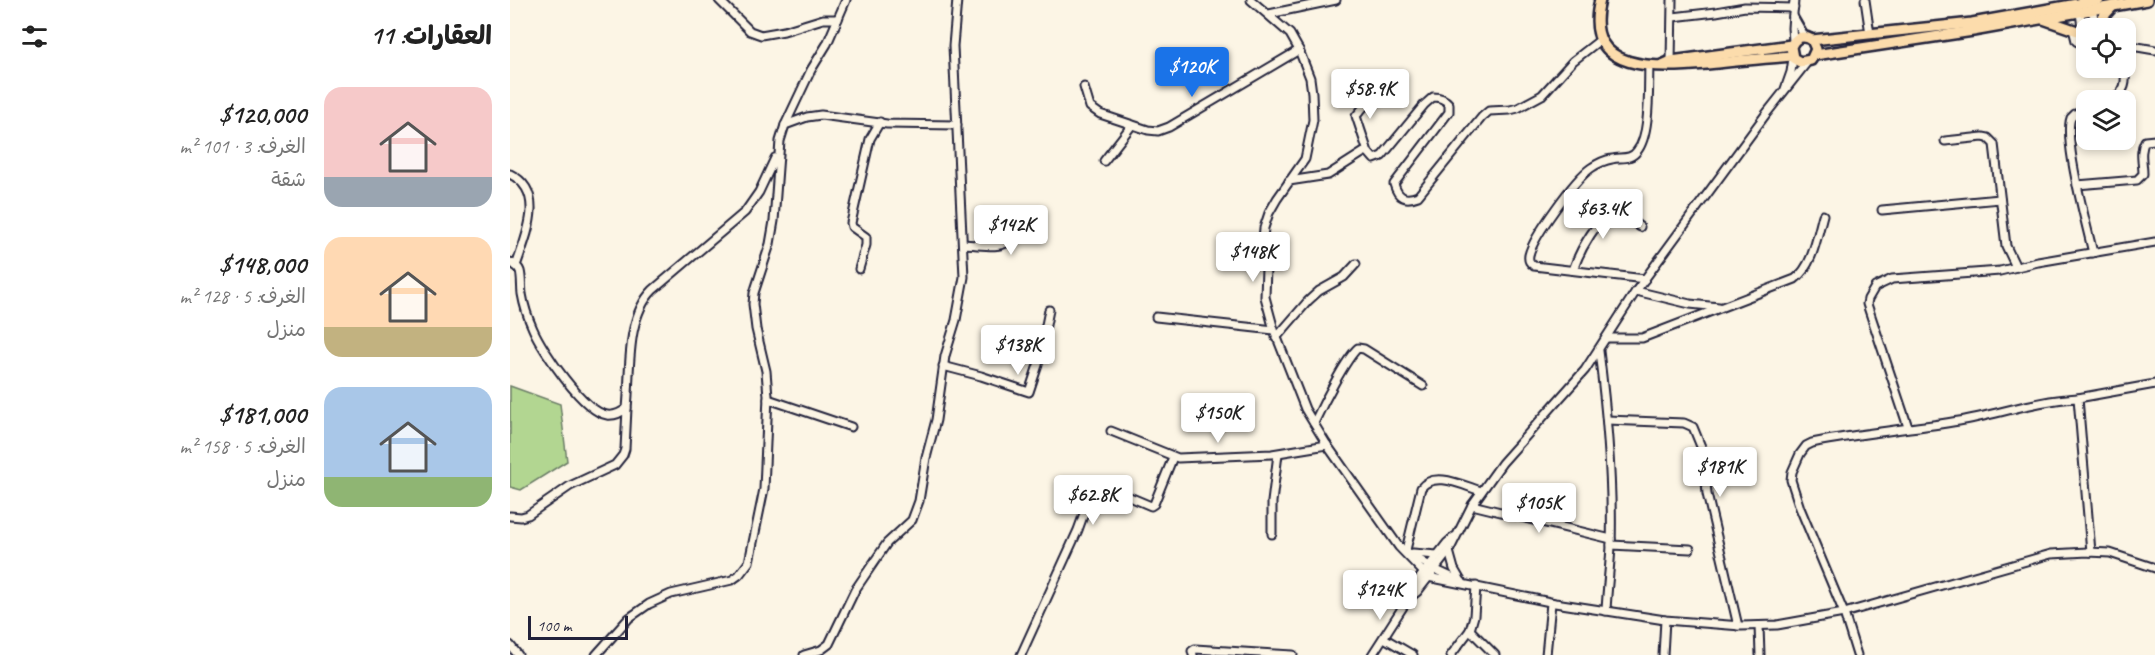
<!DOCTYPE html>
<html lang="ar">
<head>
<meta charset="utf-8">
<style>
  :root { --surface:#fff; --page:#f2f2f2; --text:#222; --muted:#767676; --accent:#1a73e8 }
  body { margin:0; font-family:Caveat,"Playpen Sans Arabic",sans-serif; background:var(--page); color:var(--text); direction:rtl; height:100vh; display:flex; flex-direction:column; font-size:22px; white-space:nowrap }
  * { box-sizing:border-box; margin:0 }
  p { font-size:20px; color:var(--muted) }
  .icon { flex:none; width:33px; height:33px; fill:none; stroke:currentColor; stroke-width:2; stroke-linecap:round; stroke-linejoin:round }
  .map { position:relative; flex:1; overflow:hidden; direction:ltr }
  .details { display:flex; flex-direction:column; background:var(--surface); width:510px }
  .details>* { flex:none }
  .controls { position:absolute; left:1566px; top:18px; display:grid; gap:12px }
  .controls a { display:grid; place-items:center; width:60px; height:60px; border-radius:12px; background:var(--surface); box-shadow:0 3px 9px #0003; font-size:30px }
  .scale { position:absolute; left:18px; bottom:15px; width:100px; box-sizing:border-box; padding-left:6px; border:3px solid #22223b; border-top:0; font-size:16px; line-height:21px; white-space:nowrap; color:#22223b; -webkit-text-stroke:4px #fcf5e5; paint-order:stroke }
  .price { position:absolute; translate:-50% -51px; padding:0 14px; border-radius:6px; background:#fff; color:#222; font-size:20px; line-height:39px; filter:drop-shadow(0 2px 3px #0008) }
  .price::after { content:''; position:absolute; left:50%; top:36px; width:18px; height:14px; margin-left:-9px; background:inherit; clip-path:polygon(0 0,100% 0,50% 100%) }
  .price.active { background:var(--accent); color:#fff }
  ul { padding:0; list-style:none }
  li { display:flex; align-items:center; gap:18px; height:150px; padding:0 18px }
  li span { display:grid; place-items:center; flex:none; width:168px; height:120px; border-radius:18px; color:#555 }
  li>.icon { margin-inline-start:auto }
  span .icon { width:72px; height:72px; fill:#fffc; stroke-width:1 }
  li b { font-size:26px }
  h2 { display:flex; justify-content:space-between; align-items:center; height:72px; padding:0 18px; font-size:26px }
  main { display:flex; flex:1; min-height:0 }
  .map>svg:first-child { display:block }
  .green { fill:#b2d691; stroke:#6a7c66; stroke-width:1.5 }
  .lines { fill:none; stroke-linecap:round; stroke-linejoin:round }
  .minor-casing { stroke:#22223b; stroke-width:11 }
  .major-casing { stroke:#22223b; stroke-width:14 }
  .minor { stroke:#fcf5e5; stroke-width:7 }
  .major { stroke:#fcdcac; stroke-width:9 }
</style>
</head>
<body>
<main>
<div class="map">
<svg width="1645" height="655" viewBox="0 0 1645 655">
  <rect width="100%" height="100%" fill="#fcf5e5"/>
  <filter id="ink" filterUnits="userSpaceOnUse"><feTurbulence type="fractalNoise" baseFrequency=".0167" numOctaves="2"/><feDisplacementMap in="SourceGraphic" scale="12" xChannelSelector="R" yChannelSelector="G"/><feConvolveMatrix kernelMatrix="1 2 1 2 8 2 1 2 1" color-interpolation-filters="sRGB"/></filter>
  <g filter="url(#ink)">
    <path class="green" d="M0,386L50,404L57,461L11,490L0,487Z"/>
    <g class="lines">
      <g class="minor-casing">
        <g id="minor">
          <path d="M209,0L240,31L251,35L274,31L313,19H328"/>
          <path d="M741,0L780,34L789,50L800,78L802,93L803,120L795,159L767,199L759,213L754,228L752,250L756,268L755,297L764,330L795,409L817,445L889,547L918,577L1045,603L1155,620L1231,626L1267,625L1334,613L1541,554L1578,552L1600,553L1645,568"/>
          <path d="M1355,0L1360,34"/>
          <path d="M1581,9L1588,28"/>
          <path d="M1570,12L1572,28L1576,34"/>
          <path d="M759,14L826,0"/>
          <path d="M1283,16L1295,37"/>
          <path d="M1163,17L1206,12L1235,7L1284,8"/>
          <path d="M1563,29L1566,41L1576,46"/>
          <path d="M1283,41L1282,28L1284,0"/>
          <path d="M1616,45L1645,50"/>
          <path d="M1161,63L1162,0"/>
          <path d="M574,87L580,107L590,114L638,130L648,131L659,127L789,50"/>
          <path d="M1275,89L1281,72L1283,58"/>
          <path d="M1603,100C1615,91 1617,83 1614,68"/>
          <path d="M1576,111L1565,114L1561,118C1553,139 1577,227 1583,253"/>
          <path d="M275,125L297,117L311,115L377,124L447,125"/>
          <path d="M1435,141L1473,137L1478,138L1484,144L1496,246L1506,267"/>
          <path d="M858,152L846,116L869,89"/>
          <path d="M594,161L622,125"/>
          <path d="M0,174C37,192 16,236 6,266"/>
          <path d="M779,181L818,175L854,152H858L864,159L872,156L914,105L923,97C930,97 935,99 939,104V112L884,184C888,198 895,201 908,196L972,117L979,111L1000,110L1008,108L1032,95L1063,61L1090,40"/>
          <path d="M1567,185L1627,180L1633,174C1633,162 1629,152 1635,141L1645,140"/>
          <path d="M1372,210L1490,199"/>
          <path d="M453,244C493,246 500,253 517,212"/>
          <path d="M0,262C4,264 8,266 10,271C12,278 11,287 12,294C14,306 18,318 23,329C32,350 74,412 97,415C105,416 111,413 117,408L115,449L113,455L105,465L60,486L18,515L11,517L0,516"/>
          <path d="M349,269L356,245V237L342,227L341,223L360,139L370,122"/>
          <path d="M1063,270C1069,253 1088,213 1109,211L1130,227"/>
          <path d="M1135,279L1024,266C1020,263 1018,261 1019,255C1023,237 1065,179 1081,168C1087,164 1094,160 1102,159C1111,157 1121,160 1127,151C1141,134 1138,87 1139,65"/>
          <path d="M1126,291L1180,304L1209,307"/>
          <path d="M646,317L764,330"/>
          <path d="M766,338L798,301L809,291L834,277L846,264"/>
          <path d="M1096,338H1132L1285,279C1303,266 1307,236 1313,215"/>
          <path d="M1089,351C1097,415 1103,481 1101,546C1100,567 1097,589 1096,611"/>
          <path d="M433,366L471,376L519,392L528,365L539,310"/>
          <path d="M1568,398L1645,384"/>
          <path d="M258,399L341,427"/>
          <path d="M117,408C121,371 115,318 143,290L235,212L249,192L265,158"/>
          <path d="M1097,420L1174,423L1183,427L1194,454L1197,494L1228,626"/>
          <path d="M804,423C812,406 836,358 848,348L854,349L913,386"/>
          <path d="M1398,427L1357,304L1358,299L1365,287L1382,279L1490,271L1528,262L1645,242"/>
          <path d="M601,431L668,458L762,454L817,445"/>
          <path d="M962,505L1101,539"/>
          <path d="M762,534V502L768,454"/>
          <path d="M1101,545L1180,549"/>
          <path d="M891,548L924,569L952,582"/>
          <path d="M896,550L911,488C924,470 954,486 971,491"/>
          <path d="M939,551L944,569L951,581"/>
          <path d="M903,553L927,555"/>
          <path d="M898,599L907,592L939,551L962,505L992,463L1075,370L1126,291L1256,114L1298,61"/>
          <path d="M1249,626L1250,655"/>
          <path d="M960,630L985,655"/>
          <path d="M874,638L903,655"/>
          <path d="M0,645L8,655"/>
          <path d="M86,655L119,618L139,604L161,594L222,580L229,575L239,562L254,489L258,396L256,371L246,329L243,304L244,293L260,244L264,221L270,141L275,125L301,70L317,44L336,0"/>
          <path d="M294,655L311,650L319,644L345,590L377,543L402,520L409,501L416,458L426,420L435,356L446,320L454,277L443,46L447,0"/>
          <path d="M511,655L568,530L581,494L586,489L596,487L641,506L644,504L663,457"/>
          <path d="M683,655L682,651L685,649L783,655"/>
          <path d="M862,655L898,599L902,588L937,543L944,537"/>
          <path d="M941,655L960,630L964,616L966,586"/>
          <path d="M1036,655L1041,603"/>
          <path d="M1153,655L1155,620"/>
          <path d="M1347,655L1334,613L1290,508L1281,480L1282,472L1290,454L1296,446L1302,443C1351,433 1400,429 1449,421C1489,414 1527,400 1568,398L1581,552"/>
        </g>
      </g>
      <g class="major-casing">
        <g id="major">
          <path d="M1090,0C1070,79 1159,67 1208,63C1232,60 1257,58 1282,56"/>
          <path d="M1533,19L1576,34"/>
          <path d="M1588,28L1592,18L1603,6"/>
          <path d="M1302,40L1306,49L1301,60L1290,62L1283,58L1281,47C1285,37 1293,34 1302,40L1462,23L1589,0"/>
          <path d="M1305,55L1463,31L1637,0"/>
          <path d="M1152,65L1161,61L1281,45"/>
        </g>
      </g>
      <use href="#minor" class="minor"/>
      <use href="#major" class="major"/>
    </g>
  </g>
</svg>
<div class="controls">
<a><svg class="icon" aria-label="locate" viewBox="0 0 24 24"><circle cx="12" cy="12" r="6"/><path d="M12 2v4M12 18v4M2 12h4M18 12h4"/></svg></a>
<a><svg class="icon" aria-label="layers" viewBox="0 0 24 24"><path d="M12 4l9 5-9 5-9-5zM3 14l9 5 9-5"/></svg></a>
</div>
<div class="scale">100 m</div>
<b class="price active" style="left:682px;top:98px">$120K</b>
<b class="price" style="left:860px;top:120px">$58.9K</b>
<b class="price" style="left:1093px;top:240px">$63.4K</b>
<b class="price" style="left:501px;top:256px">$142K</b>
<b class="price" style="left:743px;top:283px">$148K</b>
<b class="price" style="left:508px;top:376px">$138K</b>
<b class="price" style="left:708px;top:444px">$150K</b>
<b class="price" style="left:1210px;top:498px">$181K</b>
<b class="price" style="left:583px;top:526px">$62.8K</b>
<b class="price" style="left:1029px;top:534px">$105K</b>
<b class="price" style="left:870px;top:621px">$124K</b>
</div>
<section class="details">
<h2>العقارات: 11<svg class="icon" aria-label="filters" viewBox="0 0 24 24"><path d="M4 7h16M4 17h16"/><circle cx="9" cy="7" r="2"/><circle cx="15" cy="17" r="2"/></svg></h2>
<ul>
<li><span style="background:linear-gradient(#f6c9c9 75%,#9aa5b1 0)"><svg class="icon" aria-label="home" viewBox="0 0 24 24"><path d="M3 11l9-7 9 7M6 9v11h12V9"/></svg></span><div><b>$120,000</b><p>الغرف: 3 · 101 m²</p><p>شقة</p></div></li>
<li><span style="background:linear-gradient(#ffd9b3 75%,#c2b280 0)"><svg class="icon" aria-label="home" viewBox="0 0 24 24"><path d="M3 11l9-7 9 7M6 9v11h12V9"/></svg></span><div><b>$148,000</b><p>الغرف: 5 · 128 m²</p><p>منزل</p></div></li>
<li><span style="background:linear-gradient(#a9c7e8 75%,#8fb573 0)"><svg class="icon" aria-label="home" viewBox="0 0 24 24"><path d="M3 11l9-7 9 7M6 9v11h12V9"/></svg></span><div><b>$181,000</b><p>الغرف: 5 · 158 m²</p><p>منزل</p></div></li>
</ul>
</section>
</main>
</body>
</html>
